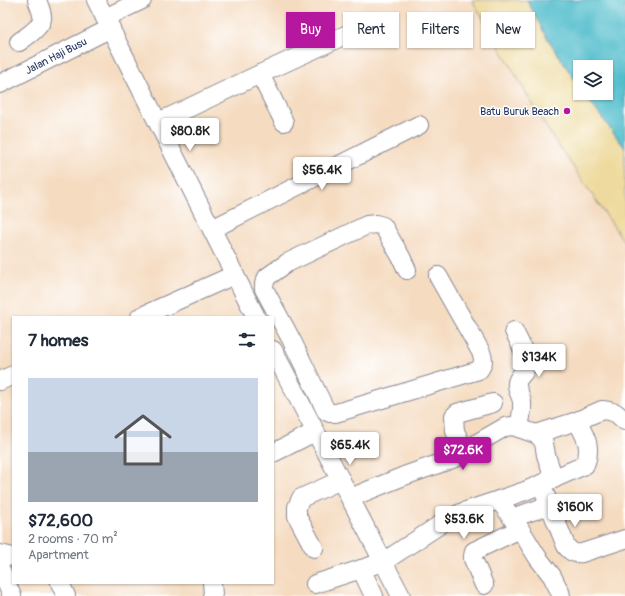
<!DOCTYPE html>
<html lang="en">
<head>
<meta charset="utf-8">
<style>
  :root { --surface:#fff; --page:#f2f2f3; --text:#1f2937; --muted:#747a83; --line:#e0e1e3; --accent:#b5179e }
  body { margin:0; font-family:Pangolin,sans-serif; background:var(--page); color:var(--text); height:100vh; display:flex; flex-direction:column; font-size:15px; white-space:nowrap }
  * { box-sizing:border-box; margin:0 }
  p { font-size:13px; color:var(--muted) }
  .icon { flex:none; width:22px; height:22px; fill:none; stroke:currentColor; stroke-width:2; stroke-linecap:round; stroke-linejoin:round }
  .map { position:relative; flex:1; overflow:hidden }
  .details { position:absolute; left:12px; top:316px; width:262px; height:268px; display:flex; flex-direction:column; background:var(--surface); border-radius:0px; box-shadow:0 1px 3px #0004 }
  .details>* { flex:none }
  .banner { position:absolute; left:286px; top:12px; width:279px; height:36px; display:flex; gap:8px }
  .fabs { position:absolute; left:573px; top:60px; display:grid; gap:8px }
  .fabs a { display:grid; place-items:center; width:40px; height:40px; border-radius:0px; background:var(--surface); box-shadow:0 1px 3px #0004; font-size:20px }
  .price { position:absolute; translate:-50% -34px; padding:0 9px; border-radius:4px; background:#fff; color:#222; font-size:13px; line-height:26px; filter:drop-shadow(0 1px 2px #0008) }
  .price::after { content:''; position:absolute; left:50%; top:24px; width:12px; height:9px; margin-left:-6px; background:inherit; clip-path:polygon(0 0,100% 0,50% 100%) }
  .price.current { background:var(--accent); color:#fff }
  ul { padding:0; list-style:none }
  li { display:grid; align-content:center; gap:8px; height:212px; padding:0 16px }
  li+li { border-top:1px solid var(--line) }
  li span { display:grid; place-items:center; height:124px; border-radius:0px; color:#555 }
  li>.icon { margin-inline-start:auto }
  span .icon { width:72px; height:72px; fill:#fffc; stroke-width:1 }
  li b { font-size:17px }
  h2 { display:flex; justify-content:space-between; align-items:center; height:48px; padding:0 16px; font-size:17px }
  .tag { padding:0 14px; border-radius:0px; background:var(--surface); box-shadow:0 1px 3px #0004; font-size:14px; line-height:36px }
  .tag.current { background:var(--accent); color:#fff }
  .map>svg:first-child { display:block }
  .sand { fill:#eeda9e; stroke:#84847e }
  .water { fill:#51bdcc; stroke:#367695 }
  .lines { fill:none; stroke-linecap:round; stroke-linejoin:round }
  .minor-casing { stroke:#888690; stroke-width:20 }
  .minor { stroke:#fff; stroke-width:18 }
  .poi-dot { fill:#b5179e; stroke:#fff; stroke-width:1.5 }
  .labels { text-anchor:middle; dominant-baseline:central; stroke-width:3; stroke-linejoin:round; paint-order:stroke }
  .street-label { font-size:11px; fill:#1b2f5e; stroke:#fff }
  .poi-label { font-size:11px; fill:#1b2f5e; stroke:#fff; text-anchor:end }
</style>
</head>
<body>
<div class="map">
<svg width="625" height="596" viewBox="0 0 625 596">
  <rect width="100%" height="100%" fill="#fff"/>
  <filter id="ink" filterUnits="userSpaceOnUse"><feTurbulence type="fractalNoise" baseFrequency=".025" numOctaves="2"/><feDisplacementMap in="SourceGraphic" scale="8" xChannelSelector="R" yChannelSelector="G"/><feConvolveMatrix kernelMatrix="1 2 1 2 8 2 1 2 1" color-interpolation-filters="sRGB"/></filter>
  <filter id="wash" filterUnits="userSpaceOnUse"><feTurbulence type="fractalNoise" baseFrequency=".012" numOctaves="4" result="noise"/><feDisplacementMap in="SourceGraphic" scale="16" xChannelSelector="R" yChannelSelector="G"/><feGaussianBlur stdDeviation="0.9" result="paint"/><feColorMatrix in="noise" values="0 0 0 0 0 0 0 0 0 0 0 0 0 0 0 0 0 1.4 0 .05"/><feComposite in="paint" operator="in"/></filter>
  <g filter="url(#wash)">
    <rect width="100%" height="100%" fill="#f5dcc1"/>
    <path class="sand" d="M472,0H527L546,36L580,88V93H583L625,148V243L546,127Z"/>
    <path class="water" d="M527,0H625V148L583,93H606V67H580V88L546,36Z"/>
  </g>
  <g filter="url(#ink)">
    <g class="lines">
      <g class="minor-casing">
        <g id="minor">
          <path d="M96,0L256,317"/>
          <path d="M105,18L142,0"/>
          <path d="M19,42C26,37 41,27 42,19C43,13 39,6 37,0"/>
          <path d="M260,74L284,122"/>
          <path d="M0,84L111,28"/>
          <path d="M159,122L260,74L363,27"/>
          <path d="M212,229L419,125"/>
          <path d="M407,270L401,257L383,226L376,224L367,225L287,263L267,277L264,284V289L291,339L326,411L330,413H336L479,370C484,363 484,360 481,352L438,276"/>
          <path d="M140,317L234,275"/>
          <path d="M514,331C519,342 531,361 524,372C521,376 516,380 517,385C517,391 522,397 522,403C523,411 520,420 519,428"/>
          <path d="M273,350L401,596"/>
          <path d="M0,381L13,375"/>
          <path d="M536,434L577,421L602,410L609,411L616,413L625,421"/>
          <path d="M273,453L315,432"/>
          <path d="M465,453L455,431L454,416L457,413L493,403"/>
          <path d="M541,484L566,546C571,552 574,554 582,553L625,539"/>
          <path d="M350,498L404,476L455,458L465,453L479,442L505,427L513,426L536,434L541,438L544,443L546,455L554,479"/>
          <path d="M499,500L520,529L538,558L552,576L560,592L561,596"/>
          <path d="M512,518L550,505"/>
          <path d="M314,548L297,516V507L301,498L341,480"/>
          <path d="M0,554L13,557"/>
          <path d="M0,568L12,596"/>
          <path d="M361,569L374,596"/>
          <path d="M60,583L66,596"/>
          <path d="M212,583L213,594L212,596"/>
          <path d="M315,584L383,562L447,520L463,512L525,491L585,465C592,446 586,438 577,421"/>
          <path d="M484,585L473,559V556L474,551L520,529"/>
        </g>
      </g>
      <use href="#minor" class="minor"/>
    </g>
  </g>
  <circle class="poi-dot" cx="567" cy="111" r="4"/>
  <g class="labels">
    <g class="street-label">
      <text transform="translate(56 56) rotate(-27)">Jalan Haji Busu</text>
    </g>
    <g class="poi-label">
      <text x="559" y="111">Batu Buruk Beach</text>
    </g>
  </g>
</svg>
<div class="fabs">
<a><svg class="icon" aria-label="layers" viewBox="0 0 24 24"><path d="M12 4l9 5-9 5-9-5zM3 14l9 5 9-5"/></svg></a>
</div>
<b class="price" style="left:190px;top:152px">$80.8K</b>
<b class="price" style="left:322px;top:191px">$56.4K</b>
<b class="price" style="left:539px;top:378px">$134K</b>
<b class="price" style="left:350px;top:466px">$65.4K</b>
<b class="price current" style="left:463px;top:471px">$72.6K</b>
<b class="price" style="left:575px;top:528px">$160K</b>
<b class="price" style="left:464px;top:540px">$53.6K</b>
<div class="banner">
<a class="tag current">Buy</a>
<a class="tag">Rent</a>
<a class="tag">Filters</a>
<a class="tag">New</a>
</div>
<section class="details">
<h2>7 homes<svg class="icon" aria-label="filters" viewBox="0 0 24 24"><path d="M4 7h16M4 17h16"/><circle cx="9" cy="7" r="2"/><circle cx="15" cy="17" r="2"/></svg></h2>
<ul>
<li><span style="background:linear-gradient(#c9d6e8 60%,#9aa5b1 0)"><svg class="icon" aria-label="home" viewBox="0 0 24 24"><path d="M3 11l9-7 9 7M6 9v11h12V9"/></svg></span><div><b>$72,600</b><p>2 rooms · 70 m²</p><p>Apartment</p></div></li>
</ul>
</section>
</div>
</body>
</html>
